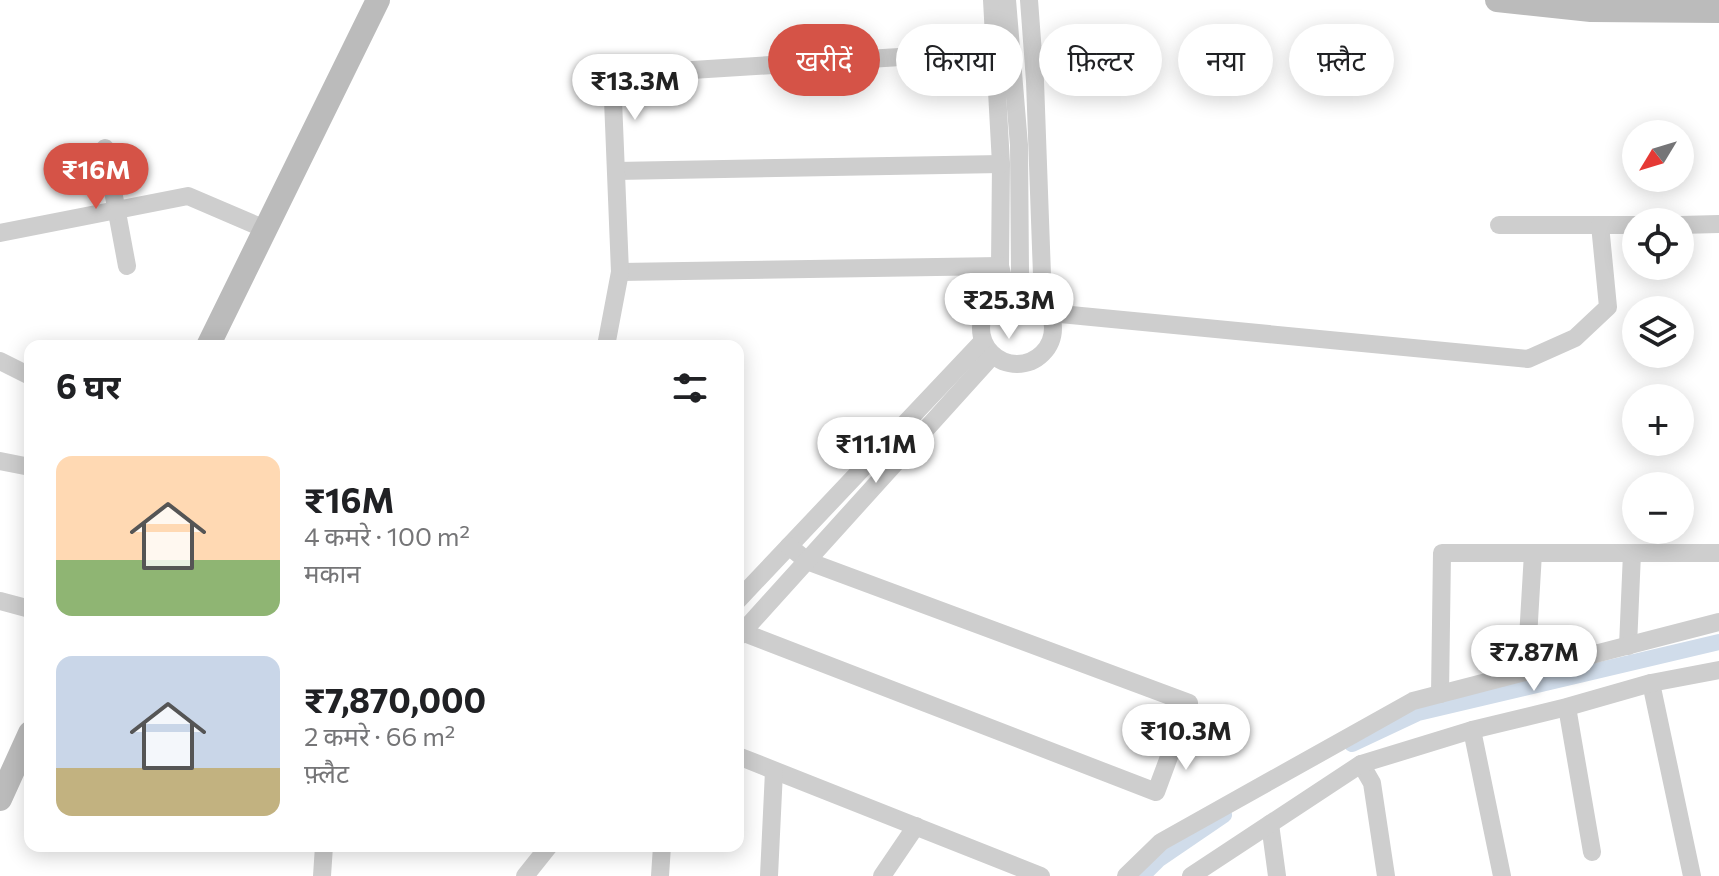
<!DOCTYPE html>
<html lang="hi">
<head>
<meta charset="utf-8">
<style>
  :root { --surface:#fff; --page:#f2f2f2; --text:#202124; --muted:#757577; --accent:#d55347 }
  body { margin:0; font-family:Commissioner,"Noto Sans Devanagari",sans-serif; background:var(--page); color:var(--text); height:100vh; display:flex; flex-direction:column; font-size:30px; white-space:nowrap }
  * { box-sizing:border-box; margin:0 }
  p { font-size:26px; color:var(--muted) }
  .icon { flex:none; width:44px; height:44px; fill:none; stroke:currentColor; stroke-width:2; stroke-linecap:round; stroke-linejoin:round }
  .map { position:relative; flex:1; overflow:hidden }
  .details { position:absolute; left:24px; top:340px; width:720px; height:512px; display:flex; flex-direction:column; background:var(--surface); border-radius:16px; box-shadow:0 4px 20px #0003 }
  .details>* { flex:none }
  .hud { position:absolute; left:768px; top:24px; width:760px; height:72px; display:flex; gap:16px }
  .needle { width:52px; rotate:232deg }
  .tools { position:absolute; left:1622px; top:120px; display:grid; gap:16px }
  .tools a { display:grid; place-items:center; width:72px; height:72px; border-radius:50%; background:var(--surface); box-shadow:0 4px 20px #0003; font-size:40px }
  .price { position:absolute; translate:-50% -68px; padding:0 18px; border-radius:28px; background:#fff; color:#222; font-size:26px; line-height:52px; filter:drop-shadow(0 2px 4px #0008) }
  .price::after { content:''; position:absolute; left:50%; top:48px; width:24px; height:18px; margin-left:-12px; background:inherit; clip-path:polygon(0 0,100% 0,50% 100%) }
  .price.on { background:var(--accent); color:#fff }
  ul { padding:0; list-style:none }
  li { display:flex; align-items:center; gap:24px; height:200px; padding:0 32px }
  li span { display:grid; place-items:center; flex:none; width:224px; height:160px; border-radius:16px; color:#555 }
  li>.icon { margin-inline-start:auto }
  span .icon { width:96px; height:96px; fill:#fffc; stroke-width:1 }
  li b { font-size:34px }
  h2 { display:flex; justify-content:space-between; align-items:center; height:96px; padding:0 32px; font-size:34px }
  .tag { padding:0 28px; border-radius:36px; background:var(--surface); box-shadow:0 4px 20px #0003; font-size:28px; line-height:72px }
  .tag.on { background:var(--accent); color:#fff }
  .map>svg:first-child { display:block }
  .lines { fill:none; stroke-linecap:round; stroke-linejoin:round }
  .canal { stroke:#d0dcea; stroke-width:16 }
  .street { stroke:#cecece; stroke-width:18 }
  .secondary { stroke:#bbb; stroke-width:24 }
</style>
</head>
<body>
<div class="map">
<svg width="1719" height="876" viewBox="0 0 1719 876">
  <rect width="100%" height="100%" fill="#fff"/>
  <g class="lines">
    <g class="canal">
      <path d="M1352,744L1418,713L1719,642"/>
      <path d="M1142,876L1158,860L1224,815"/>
    </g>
    <g class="street">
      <path d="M992,0L1001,164L1000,266L1007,294"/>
      <path d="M1007,0L1019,145L1020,272L1019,292"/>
      <path d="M1029,0L1035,81L1043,303"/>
      <path d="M105,148L127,266"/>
      <path d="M616,171L1001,164"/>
      <path d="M1499,225H1636"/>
      <path d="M1680,225L1719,224"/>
      <path d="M0,233L188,196L265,229"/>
      <path d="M620,272L1000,266"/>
      <circle cx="1017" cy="328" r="36"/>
      <path d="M1050,313L1528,359L1575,338L1608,307L1600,225"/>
      <path d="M606,346L620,272L612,75L1012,50"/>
      <path d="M0,361L30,376"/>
      <path d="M0,461L30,467"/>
      <path d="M738,600L983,341"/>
      <path d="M0,601L30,609"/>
      <path d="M742,632L1156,792L1189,703L807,561L789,546"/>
      <path d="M738,637L993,355"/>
      <path d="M1628,646L1632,553"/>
      <path d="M1526,672L1533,553"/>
      <path d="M1651,683L1692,876"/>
      <path d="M1440,694L1442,553H1719"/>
      <path d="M1567,707L1592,852"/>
      <path d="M1472,730L1502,876"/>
      <path d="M738,756L1041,876"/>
      <path d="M1361,764L1372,783L1386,876"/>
      <path d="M1270,824L1277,876"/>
      <path d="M322,876L324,846"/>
      <path d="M525,876L549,846"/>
      <path d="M660,876L662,846"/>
      <path d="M769,876L774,771"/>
      <path d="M882,876L916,826"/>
      <path d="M1126,876L1161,842L1413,701L1719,622"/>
      <path d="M1191,876L1361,764L1472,730L1567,707L1651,683L1719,670"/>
    </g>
    <g class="secondary">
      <path d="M1497,0L1591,10L1719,11"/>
      <path d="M208,346L378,0"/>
      <path d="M0,799L30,733"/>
    </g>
  </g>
</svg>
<div class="tools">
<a><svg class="needle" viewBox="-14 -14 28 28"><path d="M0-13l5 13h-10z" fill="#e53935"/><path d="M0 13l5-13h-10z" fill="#757577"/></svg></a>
<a><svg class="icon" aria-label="locate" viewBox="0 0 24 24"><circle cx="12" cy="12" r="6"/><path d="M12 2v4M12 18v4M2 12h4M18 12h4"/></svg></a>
<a><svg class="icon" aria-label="layers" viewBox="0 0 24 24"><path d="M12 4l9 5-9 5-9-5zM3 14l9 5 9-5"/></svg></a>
<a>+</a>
<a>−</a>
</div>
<b class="price" style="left:635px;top:122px">₹13.3M</b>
<b class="price on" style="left:96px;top:211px">₹16M</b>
<b class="price" style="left:1009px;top:341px">₹25.3M</b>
<b class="price" style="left:876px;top:485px">₹11.1M</b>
<b class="price" style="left:1534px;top:693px">₹7.87M</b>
<b class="price" style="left:1186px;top:772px">₹10.3M</b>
<div class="hud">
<a class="tag on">खरीदें</a>
<a class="tag">किराया</a>
<a class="tag">फ़िल्टर</a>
<a class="tag">नया</a>
<a class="tag">फ़्लैट</a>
</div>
<section class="details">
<h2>6 घर<svg class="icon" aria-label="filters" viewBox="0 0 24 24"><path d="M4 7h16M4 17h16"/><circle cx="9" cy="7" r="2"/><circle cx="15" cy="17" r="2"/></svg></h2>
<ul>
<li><span style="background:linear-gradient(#ffd9b3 65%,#8fb573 0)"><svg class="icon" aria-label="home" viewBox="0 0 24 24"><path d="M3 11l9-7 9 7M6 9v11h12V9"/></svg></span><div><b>₹16M</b><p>4 कमरे · 100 m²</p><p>मकान</p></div></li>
<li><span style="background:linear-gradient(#c9d6e8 70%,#c2b280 0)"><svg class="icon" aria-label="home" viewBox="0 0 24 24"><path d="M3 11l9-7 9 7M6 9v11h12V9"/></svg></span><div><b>₹7,870,000</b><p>2 कमरे · 66 m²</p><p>फ़्लैट</p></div></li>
</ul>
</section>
</div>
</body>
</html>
